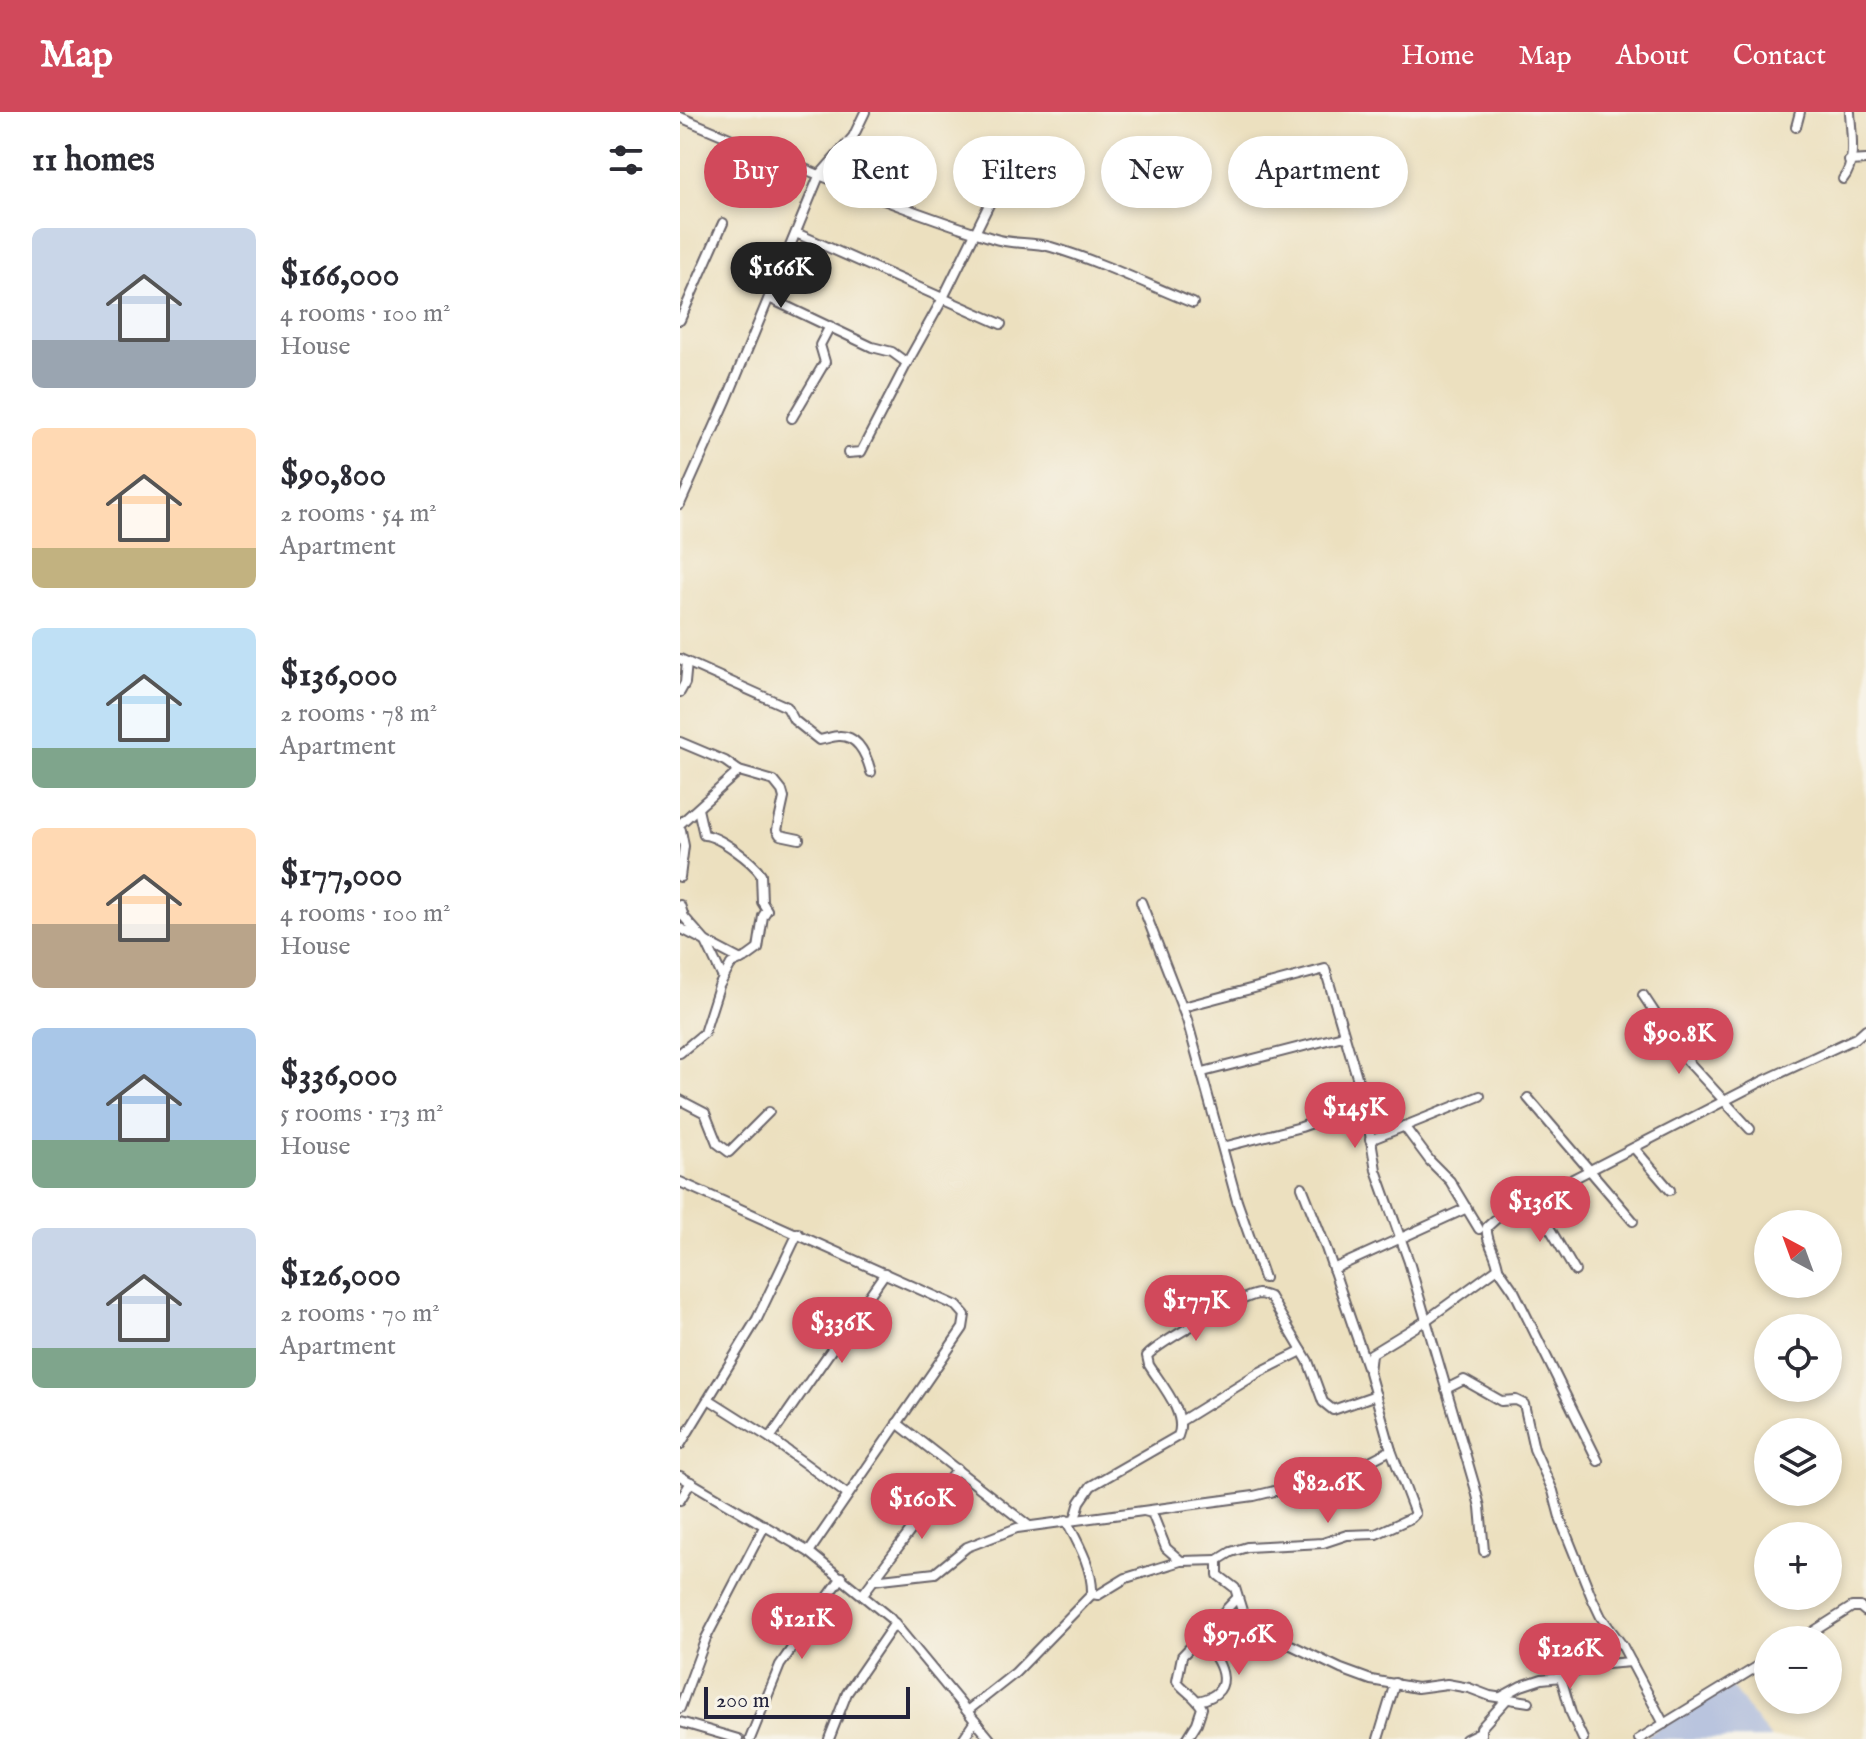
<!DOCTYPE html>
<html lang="en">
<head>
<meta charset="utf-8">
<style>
  :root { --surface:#fff; --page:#f2f2f3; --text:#2b2b33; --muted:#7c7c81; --accent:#d1495b }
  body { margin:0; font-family:"IM FELL English",serif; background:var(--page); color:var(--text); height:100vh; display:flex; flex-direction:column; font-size:30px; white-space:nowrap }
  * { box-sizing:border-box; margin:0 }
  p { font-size:26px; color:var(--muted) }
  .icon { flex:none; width:44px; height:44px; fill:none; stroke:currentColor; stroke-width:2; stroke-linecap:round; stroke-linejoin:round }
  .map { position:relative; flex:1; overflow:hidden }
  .side { display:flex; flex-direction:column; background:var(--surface); width:680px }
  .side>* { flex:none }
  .hud { position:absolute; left:24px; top:24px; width:760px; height:72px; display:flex; gap:16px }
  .needle { width:52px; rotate:319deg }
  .buttons { position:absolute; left:1074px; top:1098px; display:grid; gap:16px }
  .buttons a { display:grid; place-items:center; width:88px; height:88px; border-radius:50%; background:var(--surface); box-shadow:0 4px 12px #0003; font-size:40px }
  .scale { position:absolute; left:24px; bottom:20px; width:206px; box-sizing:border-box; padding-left:8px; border:4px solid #22223b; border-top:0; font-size:22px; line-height:28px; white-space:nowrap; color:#22223b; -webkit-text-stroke:6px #f7f3e8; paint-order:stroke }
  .price { position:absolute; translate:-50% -68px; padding:0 18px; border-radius:28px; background:var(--accent); color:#fff; font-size:26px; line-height:52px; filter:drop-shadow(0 2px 4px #0008) }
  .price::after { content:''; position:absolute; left:50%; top:48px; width:24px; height:18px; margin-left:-12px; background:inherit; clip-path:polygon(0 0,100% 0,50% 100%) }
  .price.selected { background:#222; color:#fff }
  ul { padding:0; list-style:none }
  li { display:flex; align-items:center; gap:24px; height:200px; padding:0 32px }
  li span { display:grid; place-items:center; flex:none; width:224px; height:160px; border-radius:12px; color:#555 }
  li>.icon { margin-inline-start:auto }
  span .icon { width:96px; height:96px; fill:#fffc; stroke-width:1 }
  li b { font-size:34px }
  h2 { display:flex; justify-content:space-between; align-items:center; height:96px; padding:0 32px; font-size:34px }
  .pill { padding:0 28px; border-radius:36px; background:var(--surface); box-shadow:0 4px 12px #0003; font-size:28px; line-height:72px }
  .pill.selected { background:var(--accent); color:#fff }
  header { display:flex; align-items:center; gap:48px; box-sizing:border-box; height:112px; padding:0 40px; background:var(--accent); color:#fff }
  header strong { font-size:38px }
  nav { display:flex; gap:44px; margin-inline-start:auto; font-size:28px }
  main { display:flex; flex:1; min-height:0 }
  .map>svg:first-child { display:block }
  .industrial { fill:#b9c4de }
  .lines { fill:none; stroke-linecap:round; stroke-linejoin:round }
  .minor-casing { stroke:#696469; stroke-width:12 }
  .minor { stroke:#fff; stroke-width:8 }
</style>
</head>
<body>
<header>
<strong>Map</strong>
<nav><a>Home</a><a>Map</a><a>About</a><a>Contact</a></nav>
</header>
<main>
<section class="side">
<h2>11 homes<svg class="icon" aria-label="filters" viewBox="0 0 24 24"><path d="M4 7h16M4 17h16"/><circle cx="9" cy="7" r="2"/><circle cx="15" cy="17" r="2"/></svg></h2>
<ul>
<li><span style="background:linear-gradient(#c9d6e8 70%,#9aa5b1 0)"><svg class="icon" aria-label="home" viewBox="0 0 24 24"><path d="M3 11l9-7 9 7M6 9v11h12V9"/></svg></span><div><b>$166,000</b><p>4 rooms · 100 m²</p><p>House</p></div></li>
<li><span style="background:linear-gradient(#ffd9b3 75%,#c2b280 0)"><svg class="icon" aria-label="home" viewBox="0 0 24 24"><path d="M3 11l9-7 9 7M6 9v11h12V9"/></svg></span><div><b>$90,800</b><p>2 rooms · 54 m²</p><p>Apartment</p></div></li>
<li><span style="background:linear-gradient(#bfe0f5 75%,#7fa58c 0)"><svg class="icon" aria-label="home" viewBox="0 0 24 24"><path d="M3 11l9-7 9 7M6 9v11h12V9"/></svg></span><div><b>$136,000</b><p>2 rooms · 78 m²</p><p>Apartment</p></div></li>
<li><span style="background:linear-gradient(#ffd9b3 60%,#b9a48a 0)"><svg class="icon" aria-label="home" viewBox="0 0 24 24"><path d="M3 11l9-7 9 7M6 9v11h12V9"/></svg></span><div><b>$177,000</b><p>4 rooms · 100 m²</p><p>House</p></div></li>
<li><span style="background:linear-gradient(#a9c7e8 70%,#7fa58c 0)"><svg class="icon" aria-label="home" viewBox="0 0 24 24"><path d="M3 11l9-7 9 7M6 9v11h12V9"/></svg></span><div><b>$336,000</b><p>5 rooms · 173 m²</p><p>House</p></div></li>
<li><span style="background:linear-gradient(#c9d6e8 75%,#7fa58c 0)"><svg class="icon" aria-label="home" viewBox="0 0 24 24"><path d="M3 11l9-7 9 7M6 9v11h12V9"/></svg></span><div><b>$126,000</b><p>2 rooms · 70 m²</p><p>Apartment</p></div></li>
</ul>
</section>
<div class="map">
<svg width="1186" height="1627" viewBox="0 0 1186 1627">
  <rect width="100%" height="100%" fill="#f7f3e8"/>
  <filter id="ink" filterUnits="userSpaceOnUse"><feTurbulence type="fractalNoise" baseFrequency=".0125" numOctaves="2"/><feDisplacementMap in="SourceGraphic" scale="16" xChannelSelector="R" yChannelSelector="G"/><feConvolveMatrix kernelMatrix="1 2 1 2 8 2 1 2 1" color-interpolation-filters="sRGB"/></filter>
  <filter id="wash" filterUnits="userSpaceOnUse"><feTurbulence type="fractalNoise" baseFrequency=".006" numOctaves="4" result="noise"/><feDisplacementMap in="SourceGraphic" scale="32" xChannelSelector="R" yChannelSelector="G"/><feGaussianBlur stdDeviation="1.8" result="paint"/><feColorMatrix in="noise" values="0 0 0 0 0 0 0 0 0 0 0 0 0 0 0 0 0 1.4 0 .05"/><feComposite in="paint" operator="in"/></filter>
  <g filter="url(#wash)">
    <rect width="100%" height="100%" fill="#ece0bf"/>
    <path class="industrial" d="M1049,1572L1091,1627H962Z"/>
  </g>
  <g filter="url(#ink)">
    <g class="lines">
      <g class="minor-casing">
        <g id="minor">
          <path d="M0,5C103,49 206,92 312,126C331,133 352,129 371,135C419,149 466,172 513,191"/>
          <path d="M1116,15L1120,0"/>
          <path d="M1169,49L1186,48"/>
          <path d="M1163,67C1177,50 1171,21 1170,0"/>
          <path d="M116,121L321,212"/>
          <path d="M89,186L192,235L212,240L227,251L261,190L326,58"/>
          <path d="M0,208L43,111"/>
          <path d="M112,306L145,250L140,233L150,214"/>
          <path d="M168,341L181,340L227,251"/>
          <path d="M0,392L47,287L139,64L173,25L185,0"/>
          <path d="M0,547L107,595L114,608L139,628C146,627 153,624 159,624C179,623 187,645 191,660"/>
          <path d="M0,580L5,571L7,550"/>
          <path d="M0,630L45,649L59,659L94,669L102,679L104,686L97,718L100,723L119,727"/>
          <path d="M0,712L59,659"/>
          <path d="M0,765L4,734L1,718"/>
          <path d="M461,790L507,908L557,1089L584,1166"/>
          <path d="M0,793L4,805L26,830L43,866"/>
          <path d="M0,816L61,848"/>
          <path d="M963,883L1004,945L1070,1017"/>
          <path d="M503,895L645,857L685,992L696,1058L729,1150L795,1375L800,1395L804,1439"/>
          <path d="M0,941L24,921L39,874L51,852L67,845L78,837L83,804L87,798L82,790L81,762C72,749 39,724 24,723L18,697"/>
          <path d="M523,960L663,924"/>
          <path d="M848,986L953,1109"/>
          <path d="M0,988L25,1001L37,1031L49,1040L89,1000"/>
          <path d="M724,1014L750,1049L770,1069L799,1117"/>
          <path d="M690,1028L800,984"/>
          <path d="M543,1035L621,1015L685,992"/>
          <path d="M954,1036L990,1078"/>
          <path d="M0,1070L277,1194L285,1203L283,1216L129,1440"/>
          <path d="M622,1075L646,1136L687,1255"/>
          <path d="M853,1088L895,1159"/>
          <path d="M818,1156L834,1179L918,1349"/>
          <path d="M653,1157L787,1096"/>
          <path d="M766,1277L784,1268L821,1289L836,1288L844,1292L854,1337L873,1379L881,1409L912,1486L921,1505L942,1533L984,1612"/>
          <path d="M30,1288L90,1326L168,1383"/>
          <path d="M501,1309L580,1260L622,1239"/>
          <path d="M217,1311L349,1414"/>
          <path d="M90,1326L205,1161"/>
          <path d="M0,1333L77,1207L118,1121"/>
          <path d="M0,1364L129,1440L210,1506L310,1627"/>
          <path d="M0,1388L11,1370"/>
          <path d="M464,1399L472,1401L486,1436L501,1449L538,1448V1463L555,1476L563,1502L586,1526L597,1532L611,1533L661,1557L691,1568L737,1576L767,1572L789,1576L810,1584L849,1590"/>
          <path d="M395,1407L400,1390L411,1374L498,1324C508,1302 480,1271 469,1253L467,1244C480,1230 560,1185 578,1182C583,1182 586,1184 590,1185L628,1249L643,1290L653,1298L696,1283"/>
          <path d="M538,1448L551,1440L567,1435L643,1431L667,1423L696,1422L731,1406L735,1402L711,1338"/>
          <path d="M193,1468L255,1461L287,1435L337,1416L574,1384L615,1374L684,1352L711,1338L689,1260L691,1242L745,1209L818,1156C817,1142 805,1129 807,1115L817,1106L1081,970L1176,926L1186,917"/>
          <path d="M183,1482L277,1357"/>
          <path d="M412,1482L418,1483L446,1466L501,1449"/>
          <path d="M1120,1528L1172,1495H1180L1186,1500"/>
          <path d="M881,1565L891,1601L903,1627"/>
          <path d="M821,1585L841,1574L862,1567L881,1565L914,1553L951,1550"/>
          <path d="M518,1589C562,1580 538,1545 520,1525"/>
          <path d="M0,1596L26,1526L85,1413"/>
          <path d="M287,1599L335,1561L412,1482C413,1456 398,1431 386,1408"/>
          <path d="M0,1610L58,1627"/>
          <path d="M70,1627L100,1553L162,1465"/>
          <path d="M149,1627L167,1581L215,1511"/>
          <path d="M283,1627L295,1609"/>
          <path d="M507,1627L517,1611L522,1596C516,1584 504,1579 497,1569L502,1544L557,1486"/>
          <path d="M698,1627L715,1571"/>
          <path d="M786,1627L800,1620"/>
          <path d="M801,1627V1616L828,1586"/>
          <path d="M959,1627L1088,1548"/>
        </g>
      </g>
      <use href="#minor" class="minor"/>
    </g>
  </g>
</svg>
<div class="buttons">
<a><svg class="needle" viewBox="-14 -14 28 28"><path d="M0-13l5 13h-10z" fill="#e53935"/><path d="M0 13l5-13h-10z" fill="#7c7c81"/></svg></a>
<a><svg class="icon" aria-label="locate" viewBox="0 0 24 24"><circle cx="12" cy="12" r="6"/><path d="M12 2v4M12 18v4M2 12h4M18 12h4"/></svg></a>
<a><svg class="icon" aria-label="layers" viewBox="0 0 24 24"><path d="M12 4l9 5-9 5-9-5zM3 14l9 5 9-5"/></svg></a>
<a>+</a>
<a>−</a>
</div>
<div class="scale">200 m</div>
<b class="price selected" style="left:101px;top:198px">$166K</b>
<b class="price" style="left:999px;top:964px">$90.8K</b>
<b class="price" style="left:675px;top:1038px">$145K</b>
<b class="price" style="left:860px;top:1132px">$136K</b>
<b class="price" style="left:516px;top:1231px">$177K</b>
<b class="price" style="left:162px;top:1253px">$336K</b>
<b class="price" style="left:648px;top:1413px">$82.6K</b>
<b class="price" style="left:242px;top:1429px">$160K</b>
<b class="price" style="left:122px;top:1549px">$121K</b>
<b class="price" style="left:559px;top:1565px">$97.6K</b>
<b class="price" style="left:890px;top:1579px">$126K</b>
<div class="hud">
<a class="pill selected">Buy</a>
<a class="pill">Rent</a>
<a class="pill">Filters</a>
<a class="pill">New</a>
<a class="pill">Apartment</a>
</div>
</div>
</main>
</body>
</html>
